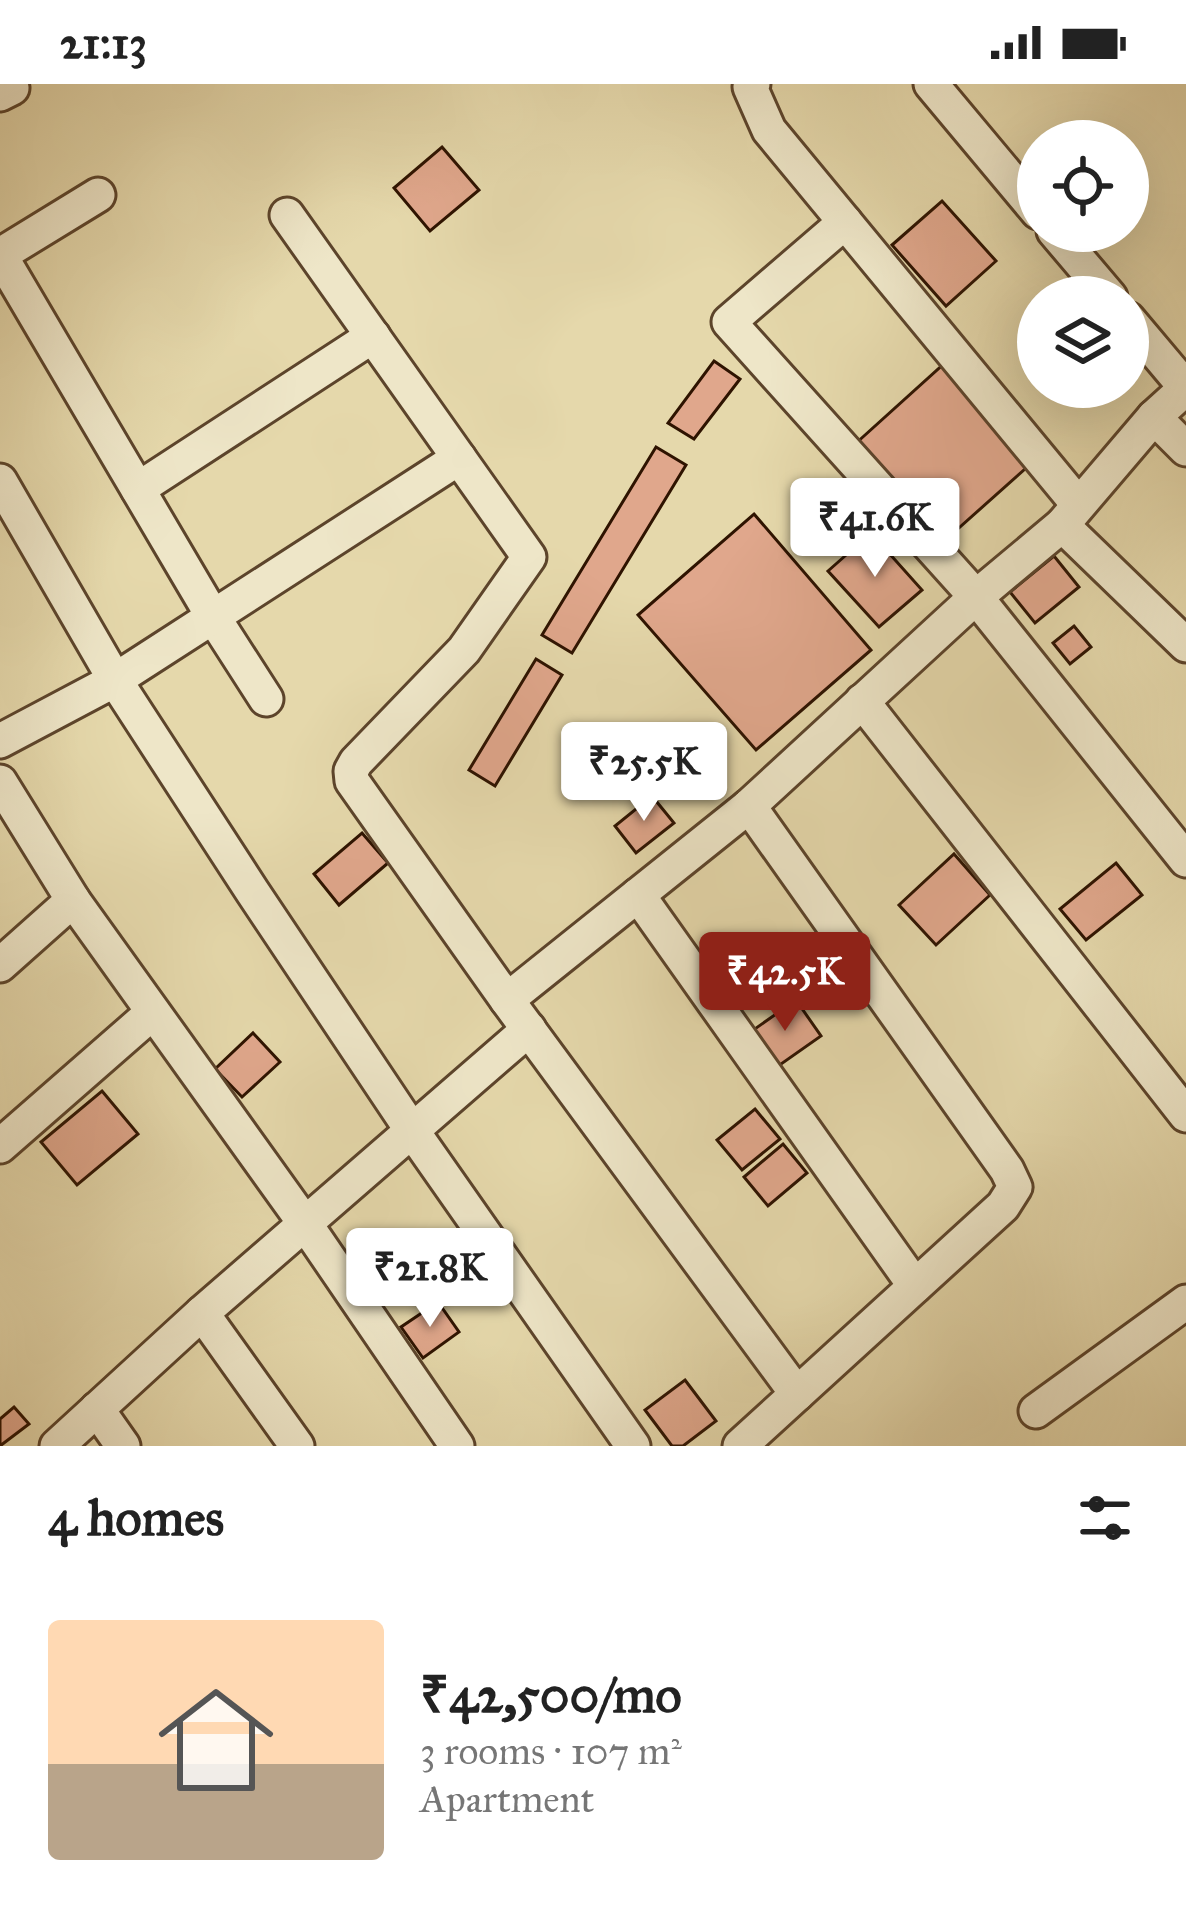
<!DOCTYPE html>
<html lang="en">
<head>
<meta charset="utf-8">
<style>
  :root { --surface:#fff; --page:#f6f6f6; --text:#222; --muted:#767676; --accent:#8f2418 }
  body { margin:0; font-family:"IM FELL Great Primer",serif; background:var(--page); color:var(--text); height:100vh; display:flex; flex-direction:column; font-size:45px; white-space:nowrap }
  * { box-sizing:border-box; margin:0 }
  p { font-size:39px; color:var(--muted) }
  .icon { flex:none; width:66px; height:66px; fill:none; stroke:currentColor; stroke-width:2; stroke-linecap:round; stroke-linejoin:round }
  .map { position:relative; height:1362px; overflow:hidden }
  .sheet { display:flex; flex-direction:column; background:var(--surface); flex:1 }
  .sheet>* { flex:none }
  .controls { position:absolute; left:1017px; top:36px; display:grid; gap:24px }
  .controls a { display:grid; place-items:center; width:132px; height:132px; border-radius:50%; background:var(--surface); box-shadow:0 12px 48px #0002; font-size:60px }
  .price { position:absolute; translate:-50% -102px; padding:0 27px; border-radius:12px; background:#fff; color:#222; font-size:39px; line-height:78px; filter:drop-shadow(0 3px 6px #0008) }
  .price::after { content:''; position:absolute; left:50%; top:72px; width:36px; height:27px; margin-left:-18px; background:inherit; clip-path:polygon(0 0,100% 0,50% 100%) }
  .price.selected { background:var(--accent); color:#fff }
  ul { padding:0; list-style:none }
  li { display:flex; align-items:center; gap:36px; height:300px; padding:0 48px }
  li span { display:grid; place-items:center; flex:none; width:336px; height:240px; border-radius:12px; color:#555 }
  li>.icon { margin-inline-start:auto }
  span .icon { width:144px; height:144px; fill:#fffc; stroke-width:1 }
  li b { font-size:51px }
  h2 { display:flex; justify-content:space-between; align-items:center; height:144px; padding:0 48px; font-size:51px }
  .status { display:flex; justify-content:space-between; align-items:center; height:84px; padding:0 60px; background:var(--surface); direction:ltr }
  .status svg { height:33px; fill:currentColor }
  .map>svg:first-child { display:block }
  .building { fill:#e0a78c; stroke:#2e1300; stroke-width:3 }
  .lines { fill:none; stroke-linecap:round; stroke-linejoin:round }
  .minor-casing { stroke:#5c442b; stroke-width:39 }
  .minor { stroke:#eee6c8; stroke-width:33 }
</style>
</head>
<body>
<div class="status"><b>21:13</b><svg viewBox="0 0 49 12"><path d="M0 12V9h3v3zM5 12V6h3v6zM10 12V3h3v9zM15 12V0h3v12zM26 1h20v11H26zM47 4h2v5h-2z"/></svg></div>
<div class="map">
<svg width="1186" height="1362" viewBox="0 0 1186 1362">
  <rect width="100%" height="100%" fill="#e5d8ab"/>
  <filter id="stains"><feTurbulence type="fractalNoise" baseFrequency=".00167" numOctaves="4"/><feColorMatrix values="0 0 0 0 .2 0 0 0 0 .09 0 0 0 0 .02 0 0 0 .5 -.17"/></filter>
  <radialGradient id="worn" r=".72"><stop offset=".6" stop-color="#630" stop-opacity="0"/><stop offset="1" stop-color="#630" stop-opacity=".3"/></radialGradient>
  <g class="building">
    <path d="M442,63L479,106L430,147L394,104Z"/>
    <path d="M942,117L996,177L946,222L892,161Z"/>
    <path d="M714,277L740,295L694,355L668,339Z"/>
    <path d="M946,278L1034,377L942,459L854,361Z"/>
    <path d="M656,363L686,381L572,569L542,551Z"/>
    <path d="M754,430L871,566L756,666L638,531Z"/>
    <path d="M871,449L922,506L879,543L828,487Z"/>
    <path d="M1054,472L1079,503L1035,539L1010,508Z"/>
    <path d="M1074,542L1091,563L1070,580L1053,559Z"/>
    <path d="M536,575L562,591L495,702L469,686Z"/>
    <path d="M652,712L674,739L636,769L615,742Z"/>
    <path d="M362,749L388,779L339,821L314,790Z"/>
    <path d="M954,770L990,811L936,861L899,821Z"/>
    <path d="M1116,779L1142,811L1086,856L1060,825Z"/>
    <path d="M796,916L821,952L774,985L749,949Z"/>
    <path d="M253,949L280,978L242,1013L215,985Z"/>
    <path d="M102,1007L138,1050L77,1101L41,1058Z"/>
    <path d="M755,1025L780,1055L742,1086L717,1056Z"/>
    <path d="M783,1060L807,1089L768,1122L744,1093Z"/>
    <path d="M438,1218L459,1248L423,1274L401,1243Z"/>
    <path d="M685,1296L716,1337L683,1362H672L645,1326Z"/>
    <path d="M14,1323L29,1340L0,1362V1335Z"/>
  </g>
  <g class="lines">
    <g class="minor-casing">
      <g id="minor">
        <path d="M753,0L750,3L769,46L1077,419"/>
        <path d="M931,0L1038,128"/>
        <path d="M0,10L12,4"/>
        <path d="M287,131L529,473L464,566L356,678L351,687L352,697L507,916L797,1310"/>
        <path d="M845,138L729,238L976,513L1186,776"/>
        <path d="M1054,147L1110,213"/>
        <path d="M0,171L212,531L266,615"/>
        <path d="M0,171L98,111"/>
        <path d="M1128,235L1186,304"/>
        <path d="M1154,333L1186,365"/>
        <path d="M0,397L115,596L252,807L413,1048L633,1362"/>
        <path d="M138,405L373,252"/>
        <path d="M1062,441L1186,561"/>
        <path d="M862,617L1186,1031"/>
        <path d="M0,657L115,596L459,374"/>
        <path d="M0,698L73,816L306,1141L457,1362"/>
        <path d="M638,811L915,1202"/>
        <path d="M0,881L73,816"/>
        <path d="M507,916L749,722L976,513L1062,441L1154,333L1186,304"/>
        <path d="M0,1062L152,929"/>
        <path d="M202,1229L297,1362"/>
        <path d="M97,1325L123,1362"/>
        <path d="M1036,1327L1186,1218"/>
        <path d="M57,1362L202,1229L529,945"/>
        <path d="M740,1362L1003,1122L1015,1103L1007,1086L749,722"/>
      </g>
    </g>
    <use href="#minor" class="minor"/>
  </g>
  <rect width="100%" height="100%" filter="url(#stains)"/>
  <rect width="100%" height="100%" fill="url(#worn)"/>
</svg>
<div class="controls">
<a><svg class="icon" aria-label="locate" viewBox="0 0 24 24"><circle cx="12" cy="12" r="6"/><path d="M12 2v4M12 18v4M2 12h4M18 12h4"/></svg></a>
<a><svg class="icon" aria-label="layers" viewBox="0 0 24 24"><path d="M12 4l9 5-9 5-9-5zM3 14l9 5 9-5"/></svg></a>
</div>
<b class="price" style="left:875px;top:496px">₹41.6K</b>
<b class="price" style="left:644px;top:740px">₹25.5K</b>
<b class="price selected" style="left:785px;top:950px">₹42.5K</b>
<b class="price" style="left:430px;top:1246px">₹21.8K</b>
</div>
<section class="sheet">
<h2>4 homes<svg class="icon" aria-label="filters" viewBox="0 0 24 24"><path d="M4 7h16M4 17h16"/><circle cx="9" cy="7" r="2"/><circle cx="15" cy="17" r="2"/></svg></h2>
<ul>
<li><span style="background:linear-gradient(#ffd9b3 60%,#b9a48a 0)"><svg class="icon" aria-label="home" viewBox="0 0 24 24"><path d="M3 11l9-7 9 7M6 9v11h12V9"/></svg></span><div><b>₹42,500/mo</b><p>3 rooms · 107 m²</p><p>Apartment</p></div></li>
</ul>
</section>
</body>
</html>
